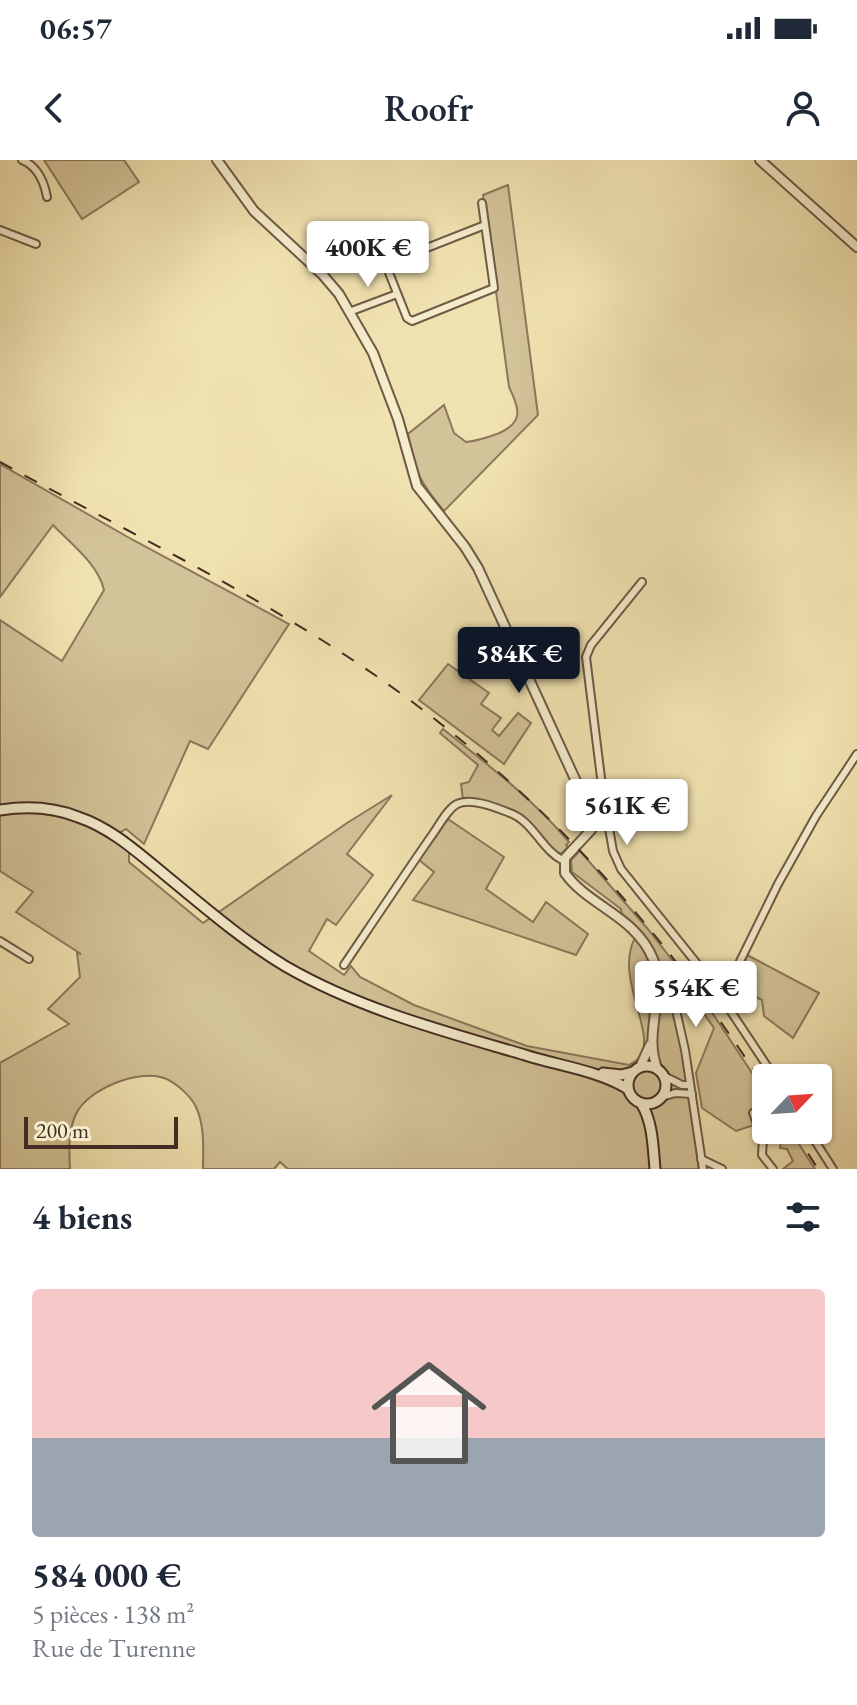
<!DOCTYPE html>
<html lang="fr">
<head>
<meta charset="utf-8">
<style>
  :root { --surface:#fff; --page:#f2f2f3; --text:#1f2937; --muted:#747a83; --line:#e0e1e3; --accent:#111827 }
  body { margin:0; font-family:"EB Garamond",serif; background:var(--page); color:var(--text); height:100vh; display:flex; flex-direction:column; font-size:30px; white-space:nowrap }
  * { box-sizing:border-box; margin:0 }
  p { font-size:26px; color:var(--muted) }
  .icon { flex:none; width:44px; height:44px; fill:none; stroke:currentColor; stroke-width:2; stroke-linecap:round; stroke-linejoin:round }
  .map { position:relative; height:1009px; overflow:hidden }
  .details { display:flex; flex-direction:column; background:var(--surface); flex:1 }
  .details>* { flex:none }
  .needle { width:52px; rotate:65deg }
  .fabs { position:absolute; left:752px; top:904px; display:grid; gap:16px }
  .fabs a { display:grid; place-items:center; width:80px; height:80px; border-radius:8px; background:var(--surface); box-shadow:0 2px 6px #0004; font-size:40px }
  .scale { position:absolute; left:24px; bottom:20px; width:154px; box-sizing:border-box; padding-left:8px; border:4px solid #432c21; border-top:0; font-size:22px; line-height:28px; white-space:nowrap; color:#432c21; -webkit-text-stroke:6px #f5eccc; paint-order:stroke }
  .price { position:absolute; translate:-50% -68px; padding:0 18px; border-radius:8px; background:#fff; color:#222; font-size:26px; line-height:52px; filter:drop-shadow(0 2px 4px #0008) }
  .price::after { content:''; position:absolute; left:50%; top:48px; width:24px; height:18px; margin-left:-12px; background:inherit; clip-path:polygon(0 0,100% 0,50% 100%) }
  .price.active { background:var(--accent); color:#fff }
  ul { padding:0; list-style:none }
  li { display:grid; align-content:center; gap:16px; height:424px; padding:0 32px }
  li+li { border-top:2px solid var(--line) }
  li span { display:grid; place-items:center; height:248px; border-radius:8px; color:#555 }
  li>.icon { margin-inline-start:auto }
  span .icon { width:144px; height:144px; fill:#fffc; stroke-width:1 }
  li b { font-size:34px }
  h2 { display:flex; justify-content:space-between; align-items:center; height:96px; padding:0 32px; font-size:34px }
  .status { display:flex; justify-content:space-between; align-items:center; height:56px; padding:0 40px; background:var(--surface); direction:ltr }
  .status svg { height:22px; fill:currentColor }
  header { display:flex; justify-content:space-between; align-items:center; height:104px; padding:0 32px; background:var(--surface); font-size:36px; font-weight:600 }
  .map>svg:first-child { display:block }
  .green { fill:#d3c398; stroke:#8b785c; stroke-width:2 }
  .lines { fill:none; stroke-linecap:round; stroke-linejoin:round }
  .minor-casing { stroke:#6e5a45; stroke-width:10 }
  .tertiary-casing { stroke:#6e5a45; stroke-width:12 }
  .secondary-casing { stroke:#432c21; stroke-width:13 }
  .minor { stroke:#f5eccc; stroke-width:6 }
  .tertiary { stroke:#f5eccc; stroke-width:8 }
  .secondary { stroke:#f5eccc; stroke-width:9 }
  .rail { stroke:#432c21; stroke-width:2; stroke-dasharray:14 14; stroke-linecap:butt }
</style>
</head>
<body>
<div class="status"><b>06:57</b><svg viewBox="0 0 49 12"><path d="M0 12V9h3v3zM5 12V6h3v6zM10 12V3h3v9zM15 12V0h3v12zM26 1h20v11H26zM47 4h2v5h-2z"/></svg></div>
<header><svg class="icon" aria-label="back" viewBox="0 0 24 24"><path d="M15 5l-7 7 7 7"/></svg>Roofr<svg class="icon" aria-label="person" viewBox="0 0 24 24"><circle cx="12" cy="8" r="4"/><path d="M4 21q1-7 8-7t8 7"/></svg></header>
<div class="map">
<svg width="857" height="1009" viewBox="0 0 857 1009">
  <rect width="100%" height="100%" fill="#f0e2b0"/>
  <filter id="stains"><feTurbulence type="fractalNoise" baseFrequency=".0025" numOctaves="4"/><feColorMatrix values="0 0 0 0 .2 0 0 0 0 .09 0 0 0 0 .02 0 0 0 .5 -.17"/></filter>
  <radialGradient id="worn" r=".72"><stop offset=".6" stop-color="#630" stop-opacity="0"/><stop offset="1" stop-color="#630" stop-opacity=".3"/></radialGradient>
  <g class="green">
    <path d="M44,0H124L139,22L82,59Z"/>
    <path d="M508,25L538,255L444,351C418,320 416,313 408,274L444,245L454,273L466,282C478,281 486,278 497,274C524,263 520,249 509,227L483,35Z"/>
    <path d="M0,304L133,380L289,464L208,589L190,581L144,684L126,669L119,673L93,659L0,648V460L62,501L104,430C98,404 71,384 53,365L0,437Z"/>
    <path d="M448,504L489,533L481,544L501,558L492,570L499,576L518,553L531,563L504,604L419,540Z"/>
    <path d="M443,569C487,604 533,639 569,682L566,685L568,687L561,694L555,692L534,666L521,656L463,640L461,624L469,622L478,605L440,573Z"/>
    <path d="M392,635L347,694L373,715L336,765L327,759L309,791L344,815L351,806L360,817L414,845L527,886L629,905C633,902 637,901 640,897C658,871 609,812 639,771L622,756L621,749L572,712L571,700L580,691L647,768L705,842L766,934V961L736,971L702,948L696,913L714,868L683,824L669,836L683,891L699,1009H288L280,1002L274,1009H203C203,989 205,966 196,947C191,936 175,922 164,918C138,909 88,929 76,954C68,971 69,991 70,1009H0V903L69,864L48,849L80,817L77,793L81,794L16,752L33,732L0,711V654C59,649 81,659 129,691V702L203,763L347,663Z"/>
    <path d="M448,659L504,697L486,729L533,762L546,742L588,774L576,795L413,740L434,712L419,700Z"/>
    <path d="M747,795L819,833L793,878L764,856L762,840L732,826Z"/>
    <path d="M782,970H790L815,1009H783L793,1001L787,989L780,988Z"/>
  </g>
  <g class="lines">
    <g class="minor-casing">
      <g id="minor">
        <path d="M22,0C37,6 44,21 47,37"/>
        <path d="M0,70L36,84"/>
        <path d="M376,80L407,158L412,161L494,128L482,43"/>
        <path d="M386,104L485,65"/>
        <path d="M349,152L397,134"/>
        <path d="M642,422L591,485L586,497L603,634L613,691L621,709L710,820L775,918"/>
        <path d="M0,781L29,799"/>
        <path d="M344,805C373,762 401,720 430,678C438,668 446,650 457,644C471,637 497,648 510,653C534,662 541,690 564,701"/>
        <path d="M657,837L670,841L676,850L685,890L703,1009"/>
        <path d="M722,838L778,724L816,656L857,594"/>
        <path d="M664,916L682,925H690"/>
        <path d="M662,937L675,933L692,934"/>
        <path d="M753,953L763,979L762,995L773,1009"/>
        <path d="M808,970L833,1009"/>
        <path d="M701,999L722,1009"/>
      </g>
    </g>
    <g class="tertiary-casing">
      <g id="tertiary">
        <path d="M217,0L254,51L322,114L339,134L373,193L398,259L417,326L465,387L478,408L592,656L591,670L565,698V713C588,746 636,756 653,799C667,835 642,875 658,910"/>
        <path d="M760,0L857,87"/>
        <path d="M640,907L650,885"/>
      </g>
    </g>
    <g class="secondary-casing">
      <g id="secondary">
        <path d="M0,650C26,646 53,647 78,657C111,668 137,692 164,714C203,746 242,780 285,806C359,849 443,871 525,895C559,906 597,910 628,929"/>
        <circle cx="647" cy="925" r="19"/>
        <path d="M603,913L621,915L633,912"/>
        <path d="M641,943C653,962 653,987 655,1009"/>
      </g>
    </g>
    <use href="#minor" class="minor"/>
    <use href="#tertiary" class="tertiary"/>
    <use href="#secondary" class="secondary"/>
    <g class="rail">
      <path d="M0,302C109,362 223,417 328,484C510,599 650,749 766,929"/>
      <path d="M793,970L818,1009"/>
    </g>
  </g>
  <rect width="100%" height="100%" filter="url(#stains)"/>
  <rect width="100%" height="100%" fill="url(#worn)"/>
</svg>
<div class="fabs">
<a><svg class="needle" viewBox="-14 -14 28 28"><path d="M0-13l5 13h-10z" fill="#e53935"/><path d="M0 13l5-13h-10z" fill="#747a83"/></svg></a>
</div>
<div class="scale">200 m</div>
<b class="price" style="left:368px;top:129px">400K €</b>
<b class="price active" style="left:519px;top:535px">584K €</b>
<b class="price" style="left:627px;top:687px">561K €</b>
<b class="price" style="left:696px;top:869px">554K €</b>
</div>
<section class="details">
<h2>4 biens<svg class="icon" aria-label="filters" viewBox="0 0 24 24"><path d="M4 7h16M4 17h16"/><circle cx="9" cy="7" r="2"/><circle cx="15" cy="17" r="2"/></svg></h2>
<ul>
<li><span style="background:linear-gradient(#f6c9c9 60%,#9aa5b1 0)"><svg class="icon" aria-label="home" viewBox="0 0 24 24"><path d="M3 11l9-7 9 7M6 9v11h12V9"/></svg></span><div><b>584 000 €</b><p>5 pièces · 138 m²</p><p>Rue de Turenne</p></div></li>
</ul>
</section>
</body>
</html>
